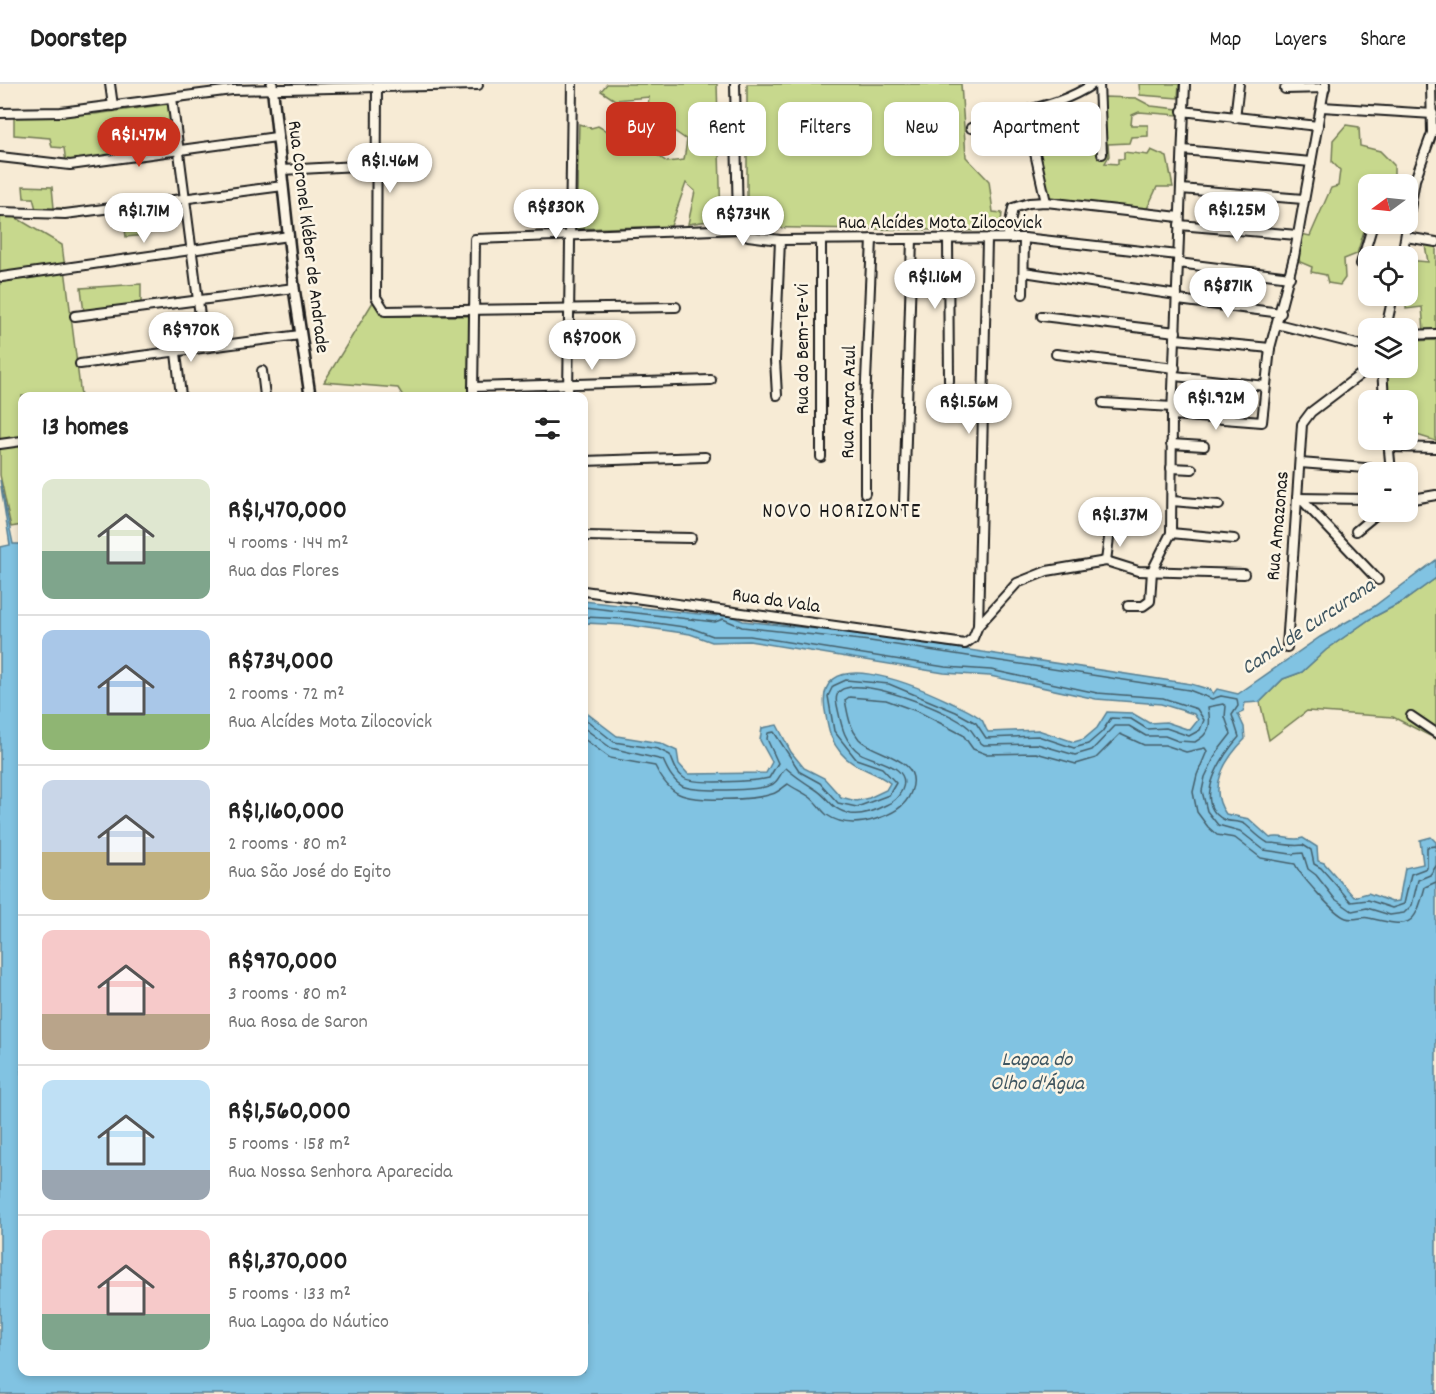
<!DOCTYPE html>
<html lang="en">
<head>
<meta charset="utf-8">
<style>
  :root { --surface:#fff; --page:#f6f6f6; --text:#222; --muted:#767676; --line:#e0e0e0; --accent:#c8321e }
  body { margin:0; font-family:Dekko,sans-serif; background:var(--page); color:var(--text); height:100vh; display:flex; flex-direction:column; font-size:22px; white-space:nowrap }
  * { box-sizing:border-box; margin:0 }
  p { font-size:20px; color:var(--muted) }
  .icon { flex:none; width:33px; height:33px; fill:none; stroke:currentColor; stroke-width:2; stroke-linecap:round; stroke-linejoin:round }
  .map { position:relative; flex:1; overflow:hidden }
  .panel { position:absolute; left:18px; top:308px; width:570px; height:984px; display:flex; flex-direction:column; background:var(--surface); border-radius:12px; box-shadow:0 3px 9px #0003 }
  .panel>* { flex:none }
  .top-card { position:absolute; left:606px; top:18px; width:570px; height:54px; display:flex; gap:12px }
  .needle { width:39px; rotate:255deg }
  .controls { position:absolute; left:1358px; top:90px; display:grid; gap:12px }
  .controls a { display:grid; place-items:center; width:60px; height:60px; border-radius:12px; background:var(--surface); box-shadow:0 3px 9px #0003; font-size:30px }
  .price { position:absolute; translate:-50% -51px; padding:0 14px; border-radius:21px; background:#fff; color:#222; font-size:20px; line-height:39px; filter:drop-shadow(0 2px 3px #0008) }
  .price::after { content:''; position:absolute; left:50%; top:36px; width:18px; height:14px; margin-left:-9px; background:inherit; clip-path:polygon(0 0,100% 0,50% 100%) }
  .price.current { background:var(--accent); color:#fff }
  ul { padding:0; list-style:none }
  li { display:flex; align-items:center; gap:18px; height:150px; padding:0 24px }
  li+li { border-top:2px solid var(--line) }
  li span { display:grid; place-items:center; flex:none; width:168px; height:120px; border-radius:12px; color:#555 }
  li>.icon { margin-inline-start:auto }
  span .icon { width:72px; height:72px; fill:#fffc; stroke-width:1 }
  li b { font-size:26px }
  h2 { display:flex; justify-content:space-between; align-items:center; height:72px; padding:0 24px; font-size:26px }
  .tag { padding:0 21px; border-radius:12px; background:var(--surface); box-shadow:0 3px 9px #0003; font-size:21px; line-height:54px }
  .tag.current { background:var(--accent); color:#fff }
  header { display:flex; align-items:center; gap:36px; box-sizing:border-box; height:84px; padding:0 30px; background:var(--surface); border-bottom:2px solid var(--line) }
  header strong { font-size:28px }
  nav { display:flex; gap:33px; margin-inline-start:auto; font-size:21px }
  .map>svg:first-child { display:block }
  .green { fill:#c7d88d; stroke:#727a54; stroke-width:1.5 }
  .water { fill:#81c3e2; stroke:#598093; stroke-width:1.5 }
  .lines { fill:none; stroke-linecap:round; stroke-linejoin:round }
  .shore { stroke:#445f6b; stroke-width:1.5 }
  .minor-casing { stroke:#1c1c1c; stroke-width:12 }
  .major-casing { stroke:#1c1c1c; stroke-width:14 }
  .minor { stroke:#fcf5e5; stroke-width:8 }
  .major { stroke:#fcf5e5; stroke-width:9 }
  .labels { text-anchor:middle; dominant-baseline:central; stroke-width:5; stroke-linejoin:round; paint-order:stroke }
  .street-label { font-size:20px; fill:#1c1c1c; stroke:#fcf5e5 }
  .neighbourhood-label { font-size:21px; letter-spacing:1.5px; fill:#1c1c1c; stroke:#fcf5e5 }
  .water-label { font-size:21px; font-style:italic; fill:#3f5661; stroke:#fcf5e5 }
</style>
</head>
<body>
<header>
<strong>Doorstep</strong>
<nav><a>Map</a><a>Layers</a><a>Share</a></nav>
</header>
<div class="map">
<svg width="1436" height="1310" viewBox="0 0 1436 1310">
  <rect width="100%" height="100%" fill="#f7ebd5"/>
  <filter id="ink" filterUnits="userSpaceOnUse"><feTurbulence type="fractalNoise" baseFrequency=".0167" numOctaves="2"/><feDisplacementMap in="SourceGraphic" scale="12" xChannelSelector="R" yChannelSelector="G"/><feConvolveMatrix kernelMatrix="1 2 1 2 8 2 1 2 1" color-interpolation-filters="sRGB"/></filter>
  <g filter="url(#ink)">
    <g class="green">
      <path d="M607,0H717L721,135L688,140L695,107L686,99L671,142L576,145L579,40L591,44L598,42L631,61L651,67L667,78L684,76L687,56L647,28L649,13L615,16L601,7Z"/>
      <path d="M747,0H961L966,73L989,97L993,128L1002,129L1000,147L747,143Z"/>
      <path d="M1139,0H1179L1178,14L1140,11Z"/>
      <path d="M1103,13L1136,14L1151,22L1178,25V31L1139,28L1132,31L1131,41H1148V52L1131,53L1129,59L1108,60L1109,72L1105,79L1118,80V75H1124V68L1148,71L1151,66L1167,73L1173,103H1157L1145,129L1049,115L1032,50L1074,43L1071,31L1096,25L1092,60L1102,69Z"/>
      <path d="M169,20L174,62L66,79L64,64L52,63L50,54L14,51V31L95,30Z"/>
      <path d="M1346,41L1359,43L1360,62L1380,67L1394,81V99L1399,100H1368V134L1357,170L1344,175L1345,194L1340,201L1328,199L1326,191L1311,188L1312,183L1300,178L1297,170L1301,150L1310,152L1331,104L1338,102L1340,86L1332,78L1333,56Z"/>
      <path d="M23,102L52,103L54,124H61L63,129H37L33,114H24Z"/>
      <path d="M141,127L145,151L126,153L123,129Z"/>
      <path d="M0,131L15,133L62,161L81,312H22V441L11,443L0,391Z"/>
      <path d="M1425,161H1436V248H1424L1422,223L1406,225L1407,176L1428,178Z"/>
      <path d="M141,200V222L84,229L81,204Z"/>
      <path d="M373,218L382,232H469L468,312H403L398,304L324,298Z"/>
      <path d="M1436,256V357L1407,348V316H1387L1385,284H1407V257Z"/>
      <path d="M1436,494V655L1393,633L1307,627L1269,656L1260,618L1283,595L1302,588L1326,566L1370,535L1404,517Z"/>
    </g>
    <path class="water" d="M0,396L13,460H22V1287H584V627L617,652L660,659L677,667L679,680L688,690L766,689L772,678L760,656L762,644L777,641L791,668L804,684L824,694L841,713L856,717L869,714L886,706L890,699C874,686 854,685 841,669C830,656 829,646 826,632C809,555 917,602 950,618C958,622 976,629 982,636C984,639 985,644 988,648L1038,646L1074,658L1084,655L1097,644L1107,628L1132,629L1149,639L1166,638L1190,646L1198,636L1194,630L1161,620L1096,615L990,592L944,589L749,557L712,558L690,550L628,541L584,539V517L716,532L720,528L743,537L871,551L1191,600L1211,606L1213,610L1217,605L1238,610L1320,553L1373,523L1436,476V494L1404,517L1370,535L1326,566L1302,588L1283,595L1260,618L1245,619L1243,628L1238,630L1244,643L1245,655C1225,675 1207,704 1226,730L1249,735L1270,754C1282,750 1291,758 1303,754L1317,763L1318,777L1324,779L1354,813L1368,809L1392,818L1399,817L1405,784L1423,780L1420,756L1431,753L1436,758V1310H0V463L10,461Z"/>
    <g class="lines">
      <g class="shore">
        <path d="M584,523L715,538L723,535L742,543L870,557L1189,606L1212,615L1221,612L1237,615L1238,622L1232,631L1239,653C1224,669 1191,718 1223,735C1230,739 1240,736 1246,741C1254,748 1259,754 1268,759C1280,759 1291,763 1303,761L1311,766L1314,780L1321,784L1351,818L1368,816L1392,824L1404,820L1411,790L1427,784V763L1436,762"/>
        <path d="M584,533L628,535L691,544L713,552H750L945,583L991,586L1097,609L1163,614L1197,625L1204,636L1200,646L1189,652L1166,644L1147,645L1131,635L1111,634L1102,648L1088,660L1074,664L1038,652L986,654L976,639L956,628L889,600L846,596L833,602L828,612L834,647L856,675L882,684L896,699L889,711L857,723L838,719L820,699L800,688L774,648L768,649L767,655L778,679L769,694C756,697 694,701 684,694C675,688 674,679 670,671L658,665L614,658L584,634"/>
        <path d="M584,644L611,664L663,676C667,685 672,696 682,702C695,708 758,707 771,701C779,698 780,688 786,684C796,693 804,698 815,705C831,715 829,725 851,730C863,732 876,726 886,721C894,718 898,714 902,706C913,681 872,677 860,669C843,657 841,639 837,621C835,613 837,606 846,604C871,597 951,627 969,644C975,649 976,657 984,661L1037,660L1075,671L1092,666L1115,642H1129L1146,652H1165L1178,657L1195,658C1211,649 1211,640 1208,623L1223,620L1226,622L1225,633L1231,650L1217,668L1205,693L1202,707L1207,727L1218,741L1240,747L1264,766L1291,770L1303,769L1308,785L1316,791L1335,815L1352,827L1367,824L1390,831L1404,829L1412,821L1418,796L1430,791L1436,782"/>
        <path d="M584,655L610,674L655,682C660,692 668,705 679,710C696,718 755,716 772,710C779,708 783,703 788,700C795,705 805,709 811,714C817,719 821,726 827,731C841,741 860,740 876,735C891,730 905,724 911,708C925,673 873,671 859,655C849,643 848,630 845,616L849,613L886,616L919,628L963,651L973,665L986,670L1036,669L1076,680L1096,674L1120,650L1144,661H1165L1186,668L1205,664L1207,667L1197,691L1193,708L1197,728L1208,743L1217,751L1235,754L1261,774L1295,780C1300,791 1334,830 1346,834C1354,837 1362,832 1369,834C1409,843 1414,845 1425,803L1436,798"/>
      </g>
      <g class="minor-casing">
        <g id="minor">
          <path d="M110,0L113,22"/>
          <path d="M377,0L376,213L385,227L676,223"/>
          <path d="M735,0L738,138L748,152L780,156L1024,154L1178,171"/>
          <path d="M1099,0L1102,70"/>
          <path d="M1285,5L1325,4"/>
          <path d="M172,14L204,263"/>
          <path d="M1322,23L1433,30"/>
          <path d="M1182,27L1318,42"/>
          <path d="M0,29L61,28L232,6L478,1"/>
          <path d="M1026,29L1046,118"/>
          <path d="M1235,34L1239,0"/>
          <path d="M971,44C1013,25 1052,27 1093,0"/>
          <path d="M1183,66L1311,78"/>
          <path d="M0,73L70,81L276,53"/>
          <path d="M281,86L377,81"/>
          <path d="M1181,105L1303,115"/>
          <path d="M0,128L65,130L283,102"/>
          <path d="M1179,141L1297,151"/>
          <path d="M1406,153L1436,158"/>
          <path d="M1007,154L1013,124L1029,119L1046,118L1179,133"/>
          <path d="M948,155L949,297"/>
          <path d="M821,156V373"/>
          <path d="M1402,172L1415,96L1432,49L1431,0"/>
          <path d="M1178,179L1290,193"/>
          <path d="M1361,180L1373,140"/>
          <path d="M1024,188L1177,211"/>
          <path d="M2,193L289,152"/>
          <path d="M1023,210L1024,154"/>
          <path d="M1178,216L1281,229"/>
          <path d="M75,232L294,204"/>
          <path d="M1042,232L1176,248"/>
          <path d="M1277,240L1368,263"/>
          <path d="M1386,244L1393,212"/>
          <path d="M1407,251L1436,250"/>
          <path d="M1176,255L1270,264"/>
          <path d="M176,269L181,312"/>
          <path d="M1056,270L1175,284"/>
          <path d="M80,280L300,251"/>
          <path d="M1382,284L1384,316"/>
          <path d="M262,287L265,312"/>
          <path d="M1175,292L1265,302"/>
          <path d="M473,303L711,296"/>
          <path d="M777,311L775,276L780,156"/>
          <path d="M473,312L475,155L741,145"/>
          <path d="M568,312L572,0"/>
          <path d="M1103,319L1173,323"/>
          <path d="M1172,331L1262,338L1270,264L1294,173L1325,0"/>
          <path d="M1388,356L1391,388"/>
          <path d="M0,360L22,357"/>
          <path d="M1171,360L1204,362"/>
          <path d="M1388,363L1436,364"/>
          <path d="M584,377L705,373"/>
          <path d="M1300,379L1391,386"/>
          <path d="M1171,384L1192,385"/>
          <path d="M865,409V321L872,155"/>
          <path d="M1297,414L1368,415"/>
          <path d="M1300,414L1378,496"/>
          <path d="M1407,416L1436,411"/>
          <path d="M1172,417L1219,421"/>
          <path d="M904,421L912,155"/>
          <path d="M1356,447L1379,428"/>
          <path d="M1171,449L1234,455"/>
          <path d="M584,452L691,454"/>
          <path d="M1106,477L1110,446"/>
          <path d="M584,507L965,560L973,554L978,542L987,155"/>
          <path d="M1128,522H1143L1150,517L1152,487L1171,449L1172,331L1185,0"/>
          <path d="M978,542L1017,499L1047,487L1106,477L1138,487L1244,490"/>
          <path d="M1287,563L1302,340L1311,328L1369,284"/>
          <path d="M1411,632L1436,649"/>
        </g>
      </g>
      <g class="major-casing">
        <path id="major" d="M272,0L294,204L310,311"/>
      </g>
      <use href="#minor" class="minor"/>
      <use href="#major" class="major"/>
    </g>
  </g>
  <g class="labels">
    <g class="street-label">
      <text x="940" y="140">Rua Alcídes Mota Zilocovick</text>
      <text transform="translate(307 153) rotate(83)">Rua Coronel Kléber de Andrade</text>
      <text transform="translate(804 265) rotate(-90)">Rua do Bem-Te-Vi</text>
      <text transform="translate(850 318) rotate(-89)">Rua Arara Azul</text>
      <text transform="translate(1279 442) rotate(-85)">Rua Amazonas</text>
      <text transform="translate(776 518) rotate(8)">Rua da Vala</text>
    </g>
    <g class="neighbourhood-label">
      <text x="842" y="429">NOVO HORIZONTE</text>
    </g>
    <g class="water-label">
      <text transform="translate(1309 544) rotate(-34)">Canal de Curcurana</text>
      <text x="1037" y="977">Lagoa do<tspan x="1037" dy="24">Olho d'Água</tspan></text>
    </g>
  </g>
</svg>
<div class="controls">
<a><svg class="needle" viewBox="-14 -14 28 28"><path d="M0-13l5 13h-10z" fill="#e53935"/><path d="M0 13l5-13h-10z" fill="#767676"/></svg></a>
<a><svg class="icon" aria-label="locate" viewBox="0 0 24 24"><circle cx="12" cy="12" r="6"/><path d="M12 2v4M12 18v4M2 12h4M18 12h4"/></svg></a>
<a><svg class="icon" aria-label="layers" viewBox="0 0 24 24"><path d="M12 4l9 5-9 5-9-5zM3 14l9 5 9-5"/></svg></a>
<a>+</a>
<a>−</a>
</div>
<b class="price current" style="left:139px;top:84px">R$1.47M</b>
<b class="price" style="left:390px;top:110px">R$1.46M</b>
<b class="price" style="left:556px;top:156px">R$830K</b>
<b class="price" style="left:1237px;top:159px">R$1.25M</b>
<b class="price" style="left:144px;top:160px">R$1.71M</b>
<b class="price" style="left:743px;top:163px">R$734K</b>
<b class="price" style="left:935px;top:226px">R$1.16M</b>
<b class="price" style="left:1228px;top:235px">R$871K</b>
<b class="price" style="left:191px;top:279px">R$970K</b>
<b class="price" style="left:592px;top:287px">R$700K</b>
<b class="price" style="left:1216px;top:347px">R$1.92M</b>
<b class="price" style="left:969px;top:351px">R$1.56M</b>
<b class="price" style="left:1120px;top:464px">R$1.37M</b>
<div class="top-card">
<a class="tag current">Buy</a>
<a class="tag">Rent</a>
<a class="tag">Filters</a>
<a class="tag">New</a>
<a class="tag">Apartment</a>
</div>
<section class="panel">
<h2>13 homes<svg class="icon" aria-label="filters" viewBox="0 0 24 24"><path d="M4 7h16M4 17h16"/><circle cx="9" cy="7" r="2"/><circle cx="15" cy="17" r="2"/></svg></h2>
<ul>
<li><span style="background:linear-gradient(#dfe7d0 60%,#7fa58c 0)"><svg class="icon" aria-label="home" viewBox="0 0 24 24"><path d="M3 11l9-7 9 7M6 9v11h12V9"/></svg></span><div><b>R$1,470,000</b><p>4 rooms · 144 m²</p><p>Rua das Flores</p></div></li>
<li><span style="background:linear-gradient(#a9c7e8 70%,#8fb573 0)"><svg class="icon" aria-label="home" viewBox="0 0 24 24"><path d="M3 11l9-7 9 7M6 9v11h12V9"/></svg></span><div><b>R$734,000</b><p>2 rooms · 72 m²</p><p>Rua Alcídes Mota Zilocovick</p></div></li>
<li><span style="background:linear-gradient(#c9d6e8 60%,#c2b280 0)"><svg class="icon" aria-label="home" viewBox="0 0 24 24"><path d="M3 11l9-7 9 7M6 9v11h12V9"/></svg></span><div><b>R$1,160,000</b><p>2 rooms · 80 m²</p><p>Rua São José do Egito</p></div></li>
<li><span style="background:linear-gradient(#f6c9c9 70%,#b9a48a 0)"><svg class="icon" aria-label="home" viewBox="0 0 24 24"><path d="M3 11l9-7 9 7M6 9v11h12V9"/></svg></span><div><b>R$970,000</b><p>3 rooms · 80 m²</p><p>Rua Rosa de Saron</p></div></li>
<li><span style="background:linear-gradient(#bfe0f5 75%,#9aa5b1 0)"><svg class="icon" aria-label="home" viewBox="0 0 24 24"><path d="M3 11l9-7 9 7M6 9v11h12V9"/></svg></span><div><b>R$1,560,000</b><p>5 rooms · 158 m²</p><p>Rua Nossa Senhora Aparecida</p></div></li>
<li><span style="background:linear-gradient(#f6c9c9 70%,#7fa58c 0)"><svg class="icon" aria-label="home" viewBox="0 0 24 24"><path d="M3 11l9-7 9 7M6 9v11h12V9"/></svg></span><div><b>R$1,370,000</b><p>5 rooms · 133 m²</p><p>Rua Lagoa do Náutico</p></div></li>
</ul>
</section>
</div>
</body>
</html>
